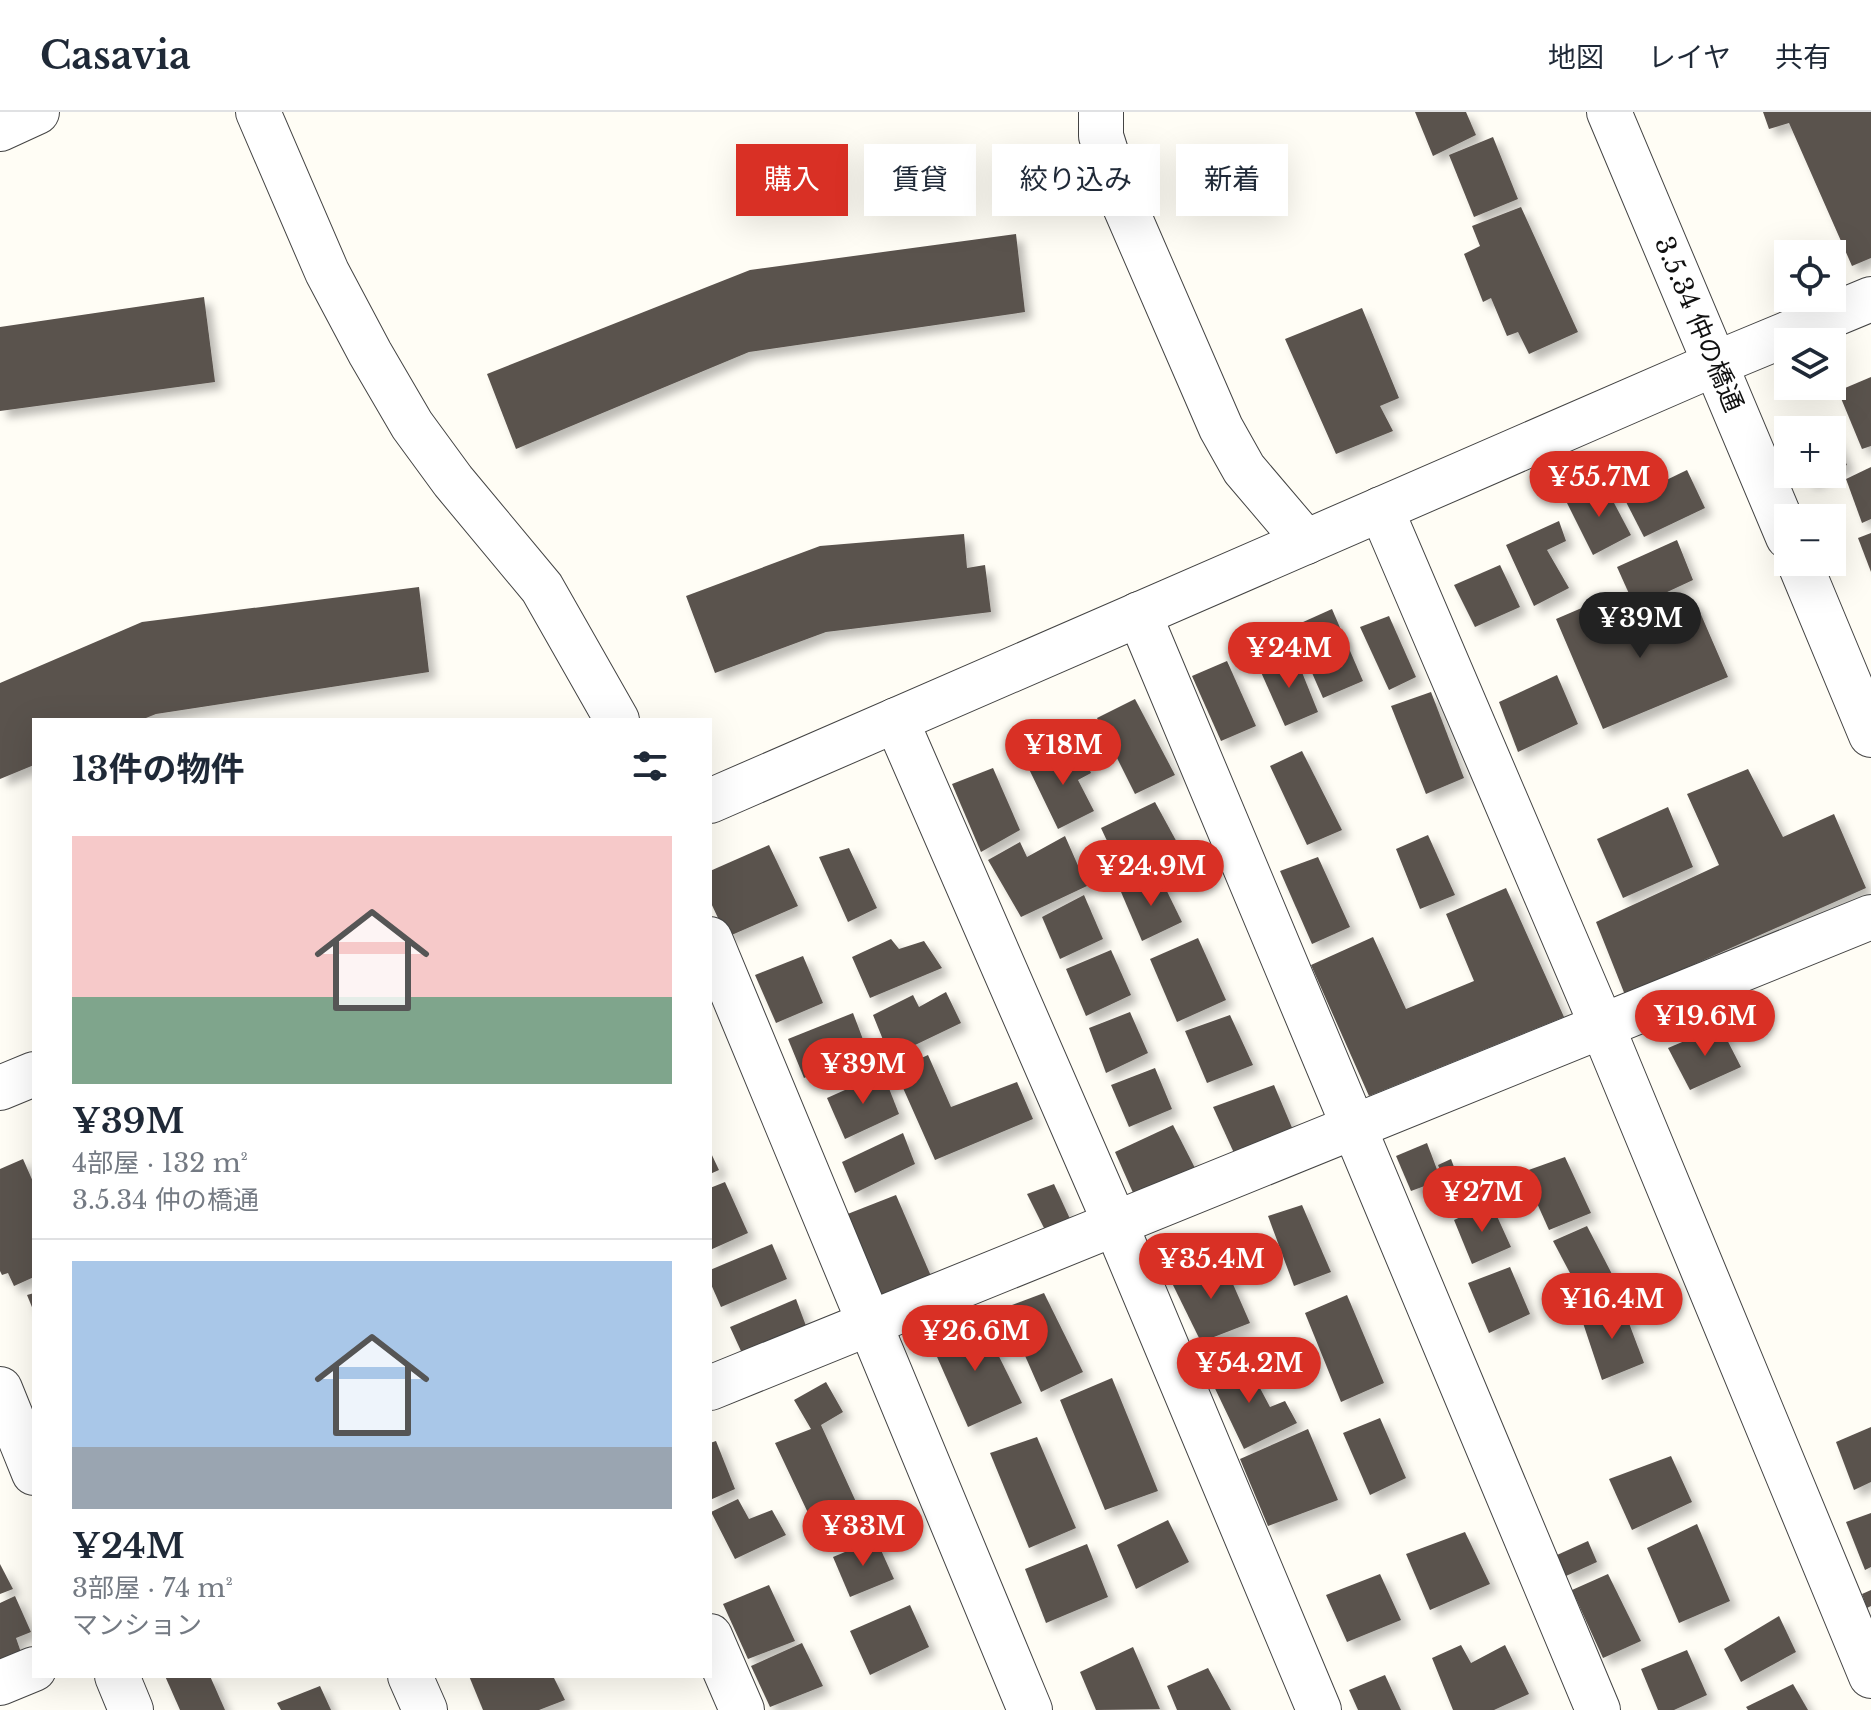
<!DOCTYPE html>
<html lang="ja">
<head>
<meta charset="utf-8">
<style>
  :root { --surface:#fff; --page:#f2f2f3; --text:#1f2937; --muted:#747a83; --line:#e0e1e3; --accent:#d93025 }
  body { margin:0; font-family:"Libre Baskerville","Noto Sans JP",serif; background:var(--page); color:var(--text); height:100vh; display:flex; flex-direction:column; font-size:30px; white-space:nowrap }
  * { box-sizing:border-box; margin:0 }
  p { font-size:26px; color:var(--muted) }
  .icon { flex:none; width:44px; height:44px; fill:none; stroke:currentColor; stroke-width:2; stroke-linecap:round; stroke-linejoin:round }
  .map { position:relative; flex:1; overflow:hidden }
  .sheet { position:absolute; left:32px; top:606px; width:680px; height:960px; display:flex; flex-direction:column; background:var(--surface); border-radius:0px; box-shadow:0 8px 32px #0002 }
  .sheet>* { flex:none }
  .banner { position:absolute; left:736px; top:32px; width:760px; height:72px; display:flex; gap:16px }
  .tools { position:absolute; left:1774px; top:128px; display:grid; gap:16px }
  .tools a { display:grid; place-items:center; width:72px; height:72px; border-radius:0px; background:var(--surface); box-shadow:0 8px 32px #0002; font-size:40px }
  .price { position:absolute; translate:-50% -68px; padding:0 18px; border-radius:28px; background:var(--accent); color:#fff; font-size:26px; line-height:52px; filter:drop-shadow(0 2px 4px #0008) }
  .price::after { content:''; position:absolute; left:50%; top:48px; width:24px; height:18px; margin-left:-12px; background:inherit; clip-path:polygon(0 0,100% 0,50% 100%) }
  .price.current { background:#222; color:#fff }
  ul { padding:0; list-style:none }
  li { display:grid; align-content:center; gap:16px; height:424px; padding:0 40px }
  li+li { border-top:2px solid var(--line) }
  li span { display:grid; place-items:center; height:248px; border-radius:0px; color:#555 }
  li>.icon { margin-inline-start:auto }
  span .icon { width:144px; height:144px; fill:#fffc; stroke-width:1 }
  li b { font-size:34px }
  h2 { display:flex; justify-content:space-between; align-items:center; height:96px; padding:0 40px; font-size:34px }
  .pill { padding:0 28px; border-radius:0px; background:var(--surface); box-shadow:0 8px 32px #0002; font-size:28px; line-height:72px }
  .pill.current { background:var(--accent); color:#fff }
  header { display:flex; align-items:center; gap:48px; box-sizing:border-box; height:112px; padding:0 40px; background:var(--surface); border-bottom:2px solid var(--line) }
  header strong { font-size:38px }
  nav { display:flex; gap:44px; margin-inline-start:auto; font-size:28px }
  .map>svg:first-child { display:block }
  .building { fill:#5a524d; filter:url(#shadow) }
  .lines { fill:none; stroke-linecap:round; stroke-linejoin:round }
  .minor-casing { stroke:#444; stroke-width:46 }
  .tertiary-casing { stroke:#444; stroke-width:46 }
  .minor { stroke:#fff; stroke-width:44 }
  .tertiary { stroke:#fff; stroke-width:44 }
  .labels { text-anchor:middle; dominant-baseline:central; stroke-width:8; stroke-linejoin:round; paint-order:stroke }
  .street-label { font-size:26px; fill:#111; stroke:#fff }
</style>
</head>
<body>
<header>
<strong>Casavia</strong>
<nav><a>地図</a><a>レイヤ</a><a>共有</a></nav>
</header>
<div class="map">
<svg width="1871" height="1598" viewBox="0 0 1871 1598">
  <defs>
    <filter id="shadow"><feDropShadow dx="7" dy="7" stdDeviation="4" flood-color="#0004"/></filter>
  </defs>
  <rect width="100%" height="100%" fill="#fffdf5"/>
  <g class="building">
    <path d="M1415,0H1466L1476,23L1433,44Z"/>
    <path d="M1763,0H1871V146L1852,154L1789,11L1769,17Z"/>
    <path d="M1493,25L1518,87L1474,105L1449,43Z"/>
    <path d="M1521,95L1578,220L1529,242L1518,220L1507,224L1491,186L1483,190L1464,142L1480,134L1472,114Z"/>
    <path d="M1016,122L1025,200L749,240L516,337L487,262L750,158Z"/>
    <path d="M204,185L215,270L0,299V215Z"/>
    <path d="M1362,196L1399,286L1380,294L1393,319L1336,342L1285,227Z"/>
    <path d="M1871,265V334L1862,337L1838,279Z"/>
    <path d="M1823,304L1830,318H1792Z"/>
    <path d="M1832,322L1847,353L1832,360Z"/>
    <path d="M1871,355V407L1862,411L1846,367Z"/>
    <path d="M1687,358L1705,396L1644,425L1625,388Z"/>
    <path d="M1805,362H1827L1809,370Z"/>
    <path d="M1604,372L1631,423L1593,443L1567,391Z"/>
    <path d="M1559,409L1566,429L1547,438L1569,476L1534,494L1506,433Z"/>
    <path d="M1871,421V460L1858,426Z"/>
    <path d="M964,422L967,456L985,453L991,500L826,520L715,561L686,484L820,434Z"/>
    <path d="M1677,428L1693,468L1635,495L1617,455Z"/>
    <path d="M1500,453L1520,495L1475,515L1454,473Z"/>
    <path d="M419,475L429,560L156,602L141,608H34V653L0,667V571L142,510Z"/>
    <path d="M1605,486L1619,526L1696,491L1728,565L1603,617L1556,507Z"/>
    <path d="M1332,497L1363,569L1323,586L1292,515Z"/>
    <path d="M1389,504L1416,565L1389,578L1360,515Z"/>
    <path d="M1295,543L1318,600L1285,614L1260,558Z"/>
    <path d="M1227,549L1256,614L1221,629L1192,564Z"/>
    <path d="M1557,563L1578,612L1518,640L1499,590Z"/>
    <path d="M1431,580L1464,666L1426,682L1391,594Z"/>
    <path d="M1135,587L1175,663L1135,682L1097,606Z"/>
    <path d="M1065,637L1072,649L1084,644L1091,661L1078,668L1094,699L1058,717L1028,655Z"/>
    <path d="M1302,639L1342,718L1307,733L1270,654Z"/>
    <path d="M993,656L1020,718L981,740L952,672Z"/>
    <path d="M1748,657L1783,725L1834,702L1866,776L1625,883L1596,810L1719,753L1687,682Z"/>
    <path d="M1155,690L1179,734L1122,761L1101,716Z"/>
    <path d="M1668,695L1693,755L1623,786L1597,727Z"/>
    <path d="M1428,723L1455,783L1420,797L1396,737Z"/>
    <path d="M1065,724L1087,774L1021,805L988,748L1020,730L1027,745Z"/>
    <path d="M769,733L798,794L727,825L710,789V759Z"/>
    <path d="M849,736L877,796L848,810L819,745Z"/>
    <path d="M1318,745L1350,815L1312,832L1280,759Z"/>
    <path d="M1159,763L1182,810L1142,829L1121,780Z"/>
    <path d="M1506,776L1564,905L1369,984L1311,853L1373,825L1406,897L1474,869L1446,802Z"/>
    <path d="M1084,783L1103,827L1060,847L1042,805Z"/>
    <path d="M1198,826L1226,888L1177,910L1150,847Z"/>
    <path d="M891,827L899,837L924,829L942,856L870,886L852,845Z"/>
    <path d="M1111,838L1131,883L1086,904L1066,857Z"/>
    <path d="M803,844L823,891L776,911L755,863Z"/>
    <path d="M946,880L961,911L890,945L873,903L913,883L919,895Z"/>
    <path d="M1130,900L1148,941L1106,961L1089,916Z"/>
    <path d="M853,901L867,938L804,966L788,927Z"/>
    <path d="M1230,903L1253,953L1207,971L1185,919Z"/>
    <path d="M1720,914L1741,955L1690,978L1668,936Z"/>
    <path d="M928,943L951,995L1017,970L1033,1007L935,1048L895,958Z"/>
    <path d="M1155,956L1172,997L1129,1015L1111,973Z"/>
    <path d="M883,961L899,1002L845,1027L827,986Z"/>
    <path d="M1274,973L1293,1018L1234,1041L1213,995Z"/>
    <path d="M1173,1013L1196,1058L1134,1083L1115,1040Z"/>
    <path d="M903,1021L915,1052L855,1081L842,1050Z"/>
    <path d="M1427,1031L1441,1068L1411,1079L1396,1044Z"/>
    <path d="M710,1039L719,1058L710,1062Z"/>
    <path d="M1565,1045L1591,1101L1549,1118L1523,1060Z"/>
    <path d="M23,1047L34,1072V1165L14,1174L8,1161L2,1163L0,1159V1057Z"/>
    <path d="M1451,1047L1464,1082L1451,1087L1438,1053Z"/>
    <path d="M725,1070L748,1121L710,1138V1076Z"/>
    <path d="M1054,1072L1071,1109L1046,1120L1027,1082Z"/>
    <path d="M896,1083L934,1171L884,1193L845,1103Z"/>
    <path d="M1491,1091L1511,1135L1472,1152L1454,1108Z"/>
    <path d="M1302,1093L1331,1160L1294,1174L1268,1104Z"/>
    <path d="M1587,1114L1613,1164L1580,1180L1553,1129Z"/>
    <path d="M772,1132L787,1167L721,1195L710,1170V1158Z"/>
    <path d="M1222,1147L1250,1211L1201,1230L1171,1169Z"/>
    <path d="M1510,1155L1530,1202L1489,1221L1468,1171Z"/>
    <path d="M34,1181V1200L27,1183Z"/>
    <path d="M1044,1181L1083,1260L1041,1280L1004,1196Z"/>
    <path d="M1347,1183L1384,1271L1341,1290L1305,1201Z"/>
    <path d="M796,1187L809,1222L746,1250L730,1215Z"/>
    <path d="M1621,1190L1644,1251L1602,1268L1581,1205Z"/>
    <path d="M981,1208L1022,1291L968,1315L930,1229Z"/>
    <path d="M1244,1246L1270,1295L1285,1289L1297,1311L1244,1337L1209,1264Z"/>
    <path d="M1112,1266L1158,1379L1105,1398L1060,1288Z"/>
    <path d="M826,1270L843,1300L821,1313L862,1403L817,1420L775,1331L811,1317L794,1288Z"/>
    <path d="M1380,1306L1406,1366L1370,1383L1343,1321Z"/>
    <path d="M1871,1315V1370L1854,1378L1836,1330Z"/>
    <path d="M1308,1317L1338,1388L1268,1414L1240,1347Z"/>
    <path d="M1037,1325L1076,1416L1029,1436L990,1341Z"/>
    <path d="M716,1329L735,1377L710,1388V1331Z"/>
    <path d="M1671,1344L1692,1390L1632,1418L1609,1367Z"/>
    <path d="M738,1387L749,1407L772,1398L786,1423L735,1447L711,1400Z"/>
    <path d="M1871,1401V1455L1865,1458L1846,1410Z"/>
    <path d="M1168,1408L1189,1450L1136,1477L1117,1433Z"/>
    <path d="M1697,1412L1730,1489L1679,1511L1647,1436Z"/>
    <path d="M1465,1420L1490,1472L1430,1498L1406,1442Z"/>
    <path d="M876,1427L894,1467L850,1485L833,1445Z"/>
    <path d="M1588,1429L1597,1450L1566,1464L1557,1443Z"/>
    <path d="M1087,1432L1108,1485L1046,1511L1025,1457Z"/>
    <path d="M0,1452L13,1477L0,1482Z"/>
    <path d="M1380,1462L1401,1508L1347,1530L1326,1483Z"/>
    <path d="M1608,1462L1641,1529L1603,1546L1572,1478Z"/>
    <path d="M769,1473L795,1529L748,1547L723,1492Z"/>
    <path d="M1871,1478V1494L1867,1496L1862,1482Z"/>
    <path d="M15,1484L31,1520L16,1526L24,1549L0,1559V1491Z"/>
    <path d="M910,1493L929,1535L870,1563L850,1519Z"/>
    <path d="M1779,1504L1796,1540L1741,1570L1724,1537Z"/>
    <path d="M802,1531L823,1574L770,1595L751,1554Z"/>
    <path d="M1461,1533L1471,1551L1505,1533L1529,1582L1494,1598H1453L1432,1546Z"/>
    <path d="M1133,1535L1160,1597L1096,1598L1080,1560Z"/>
    <path d="M1687,1538L1707,1583L1674,1598H1658L1641,1557Z"/>
    <path d="M1208,1556L1231,1598H1177L1167,1574Z"/>
    <path d="M1385,1563L1401,1598H1358L1349,1578Z"/>
    <path d="M165,1564H210L225,1598H180Z"/>
    <path d="M469,1564H553L565,1588L539,1598H483Z"/>
    <path d="M1793,1572L1808,1598H1748L1746,1595Z"/>
    <path d="M320,1574L331,1598H281L277,1591Z"/>
  </g>
  <g class="lines">
    <g class="minor-casing">
      <g id="minor">
        <path d="M258,0L327,160L370,241L412,313L453,369L542,476L617,608"/>
        <path d="M1101,0V24L1119,81L1221,316L1244,357L1306,430"/>
        <path d="M0,17L37,0"/>
        <path d="M1381,397L1602,914L1871,1564"/>
        <path d="M1139,502L1598,1598"/>
        <path d="M896,608L1115,1111L1319,1598"/>
        <path d="M710,689L1717,251L1871,187"/>
        <path d="M710,827L1030,1598"/>
        <path d="M0,976L34,962"/>
        <path d="M710,1276L1871,805"/>
        <path d="M0,1277L34,1361"/>
        <path d="M710,1524L742,1598"/>
        <path d="M117,1564L131,1598"/>
        <path d="M410,1564L425,1598"/>
        <path d="M0,1571L34,1557"/>
      </g>
    </g>
    <g class="tertiary-casing">
      <g id="tertiary">
        <path d="M1609,0L1788,425"/>
        <path d="M1799,450L1871,623"/>
      </g>
    </g>
    <use href="#minor" class="minor"/>
    <use href="#tertiary" class="tertiary"/>
  </g>
  <g class="labels">
    <g class="street-label">
      <text transform="translate(1699 212) rotate(67)">3.5.34 仲の橋通</text>
    </g>
  </g>
</svg>
<div class="tools">
<a><svg class="icon" aria-label="locate" viewBox="0 0 24 24"><circle cx="12" cy="12" r="6"/><path d="M12 2v4M12 18v4M2 12h4M18 12h4"/></svg></a>
<a><svg class="icon" aria-label="layers" viewBox="0 0 24 24"><path d="M12 4l9 5-9 5-9-5zM3 14l9 5 9-5"/></svg></a>
<a>+</a>
<a>−</a>
</div>
<b class="price" style="left:1599px;top:407px">¥55.7M</b>
<b class="price current" style="left:1640px;top:548px">¥39M</b>
<b class="price" style="left:1289px;top:578px">¥24M</b>
<b class="price" style="left:1063px;top:675px">¥18M</b>
<b class="price" style="left:1151px;top:796px">¥24.9M</b>
<b class="price" style="left:1705px;top:946px">¥19.6M</b>
<b class="price" style="left:863px;top:994px">¥39M</b>
<b class="price" style="left:1482px;top:1122px">¥27M</b>
<b class="price" style="left:1211px;top:1189px">¥35.4M</b>
<b class="price" style="left:1612px;top:1229px">¥16.4M</b>
<b class="price" style="left:975px;top:1261px">¥26.6M</b>
<b class="price" style="left:1249px;top:1293px">¥54.2M</b>
<b class="price" style="left:863px;top:1456px">¥33M</b>
<div class="banner">
<a class="pill current">購入</a>
<a class="pill">賃貸</a>
<a class="pill">絞り込み</a>
<a class="pill">新着</a>
</div>
<section class="sheet">
<h2>13件の物件<svg class="icon" aria-label="filters" viewBox="0 0 24 24"><path d="M4 7h16M4 17h16"/><circle cx="9" cy="7" r="2"/><circle cx="15" cy="17" r="2"/></svg></h2>
<ul>
<li><span style="background:linear-gradient(#f6c9c9 65%,#7fa58c 0)"><svg class="icon" aria-label="home" viewBox="0 0 24 24"><path d="M3 11l9-7 9 7M6 9v11h12V9"/></svg></span><div><b>¥39M</b><p>4部屋 · 132 m²</p><p>3.5.34 仲の橋通</p></div></li>
<li><span style="background:linear-gradient(#a9c7e8 75%,#9aa5b1 0)"><svg class="icon" aria-label="home" viewBox="0 0 24 24"><path d="M3 11l9-7 9 7M6 9v11h12V9"/></svg></span><div><b>¥24M</b><p>3部屋 · 74 m²</p><p>マンション</p></div></li>
</ul>
</section>
</div>
</body>
</html>
